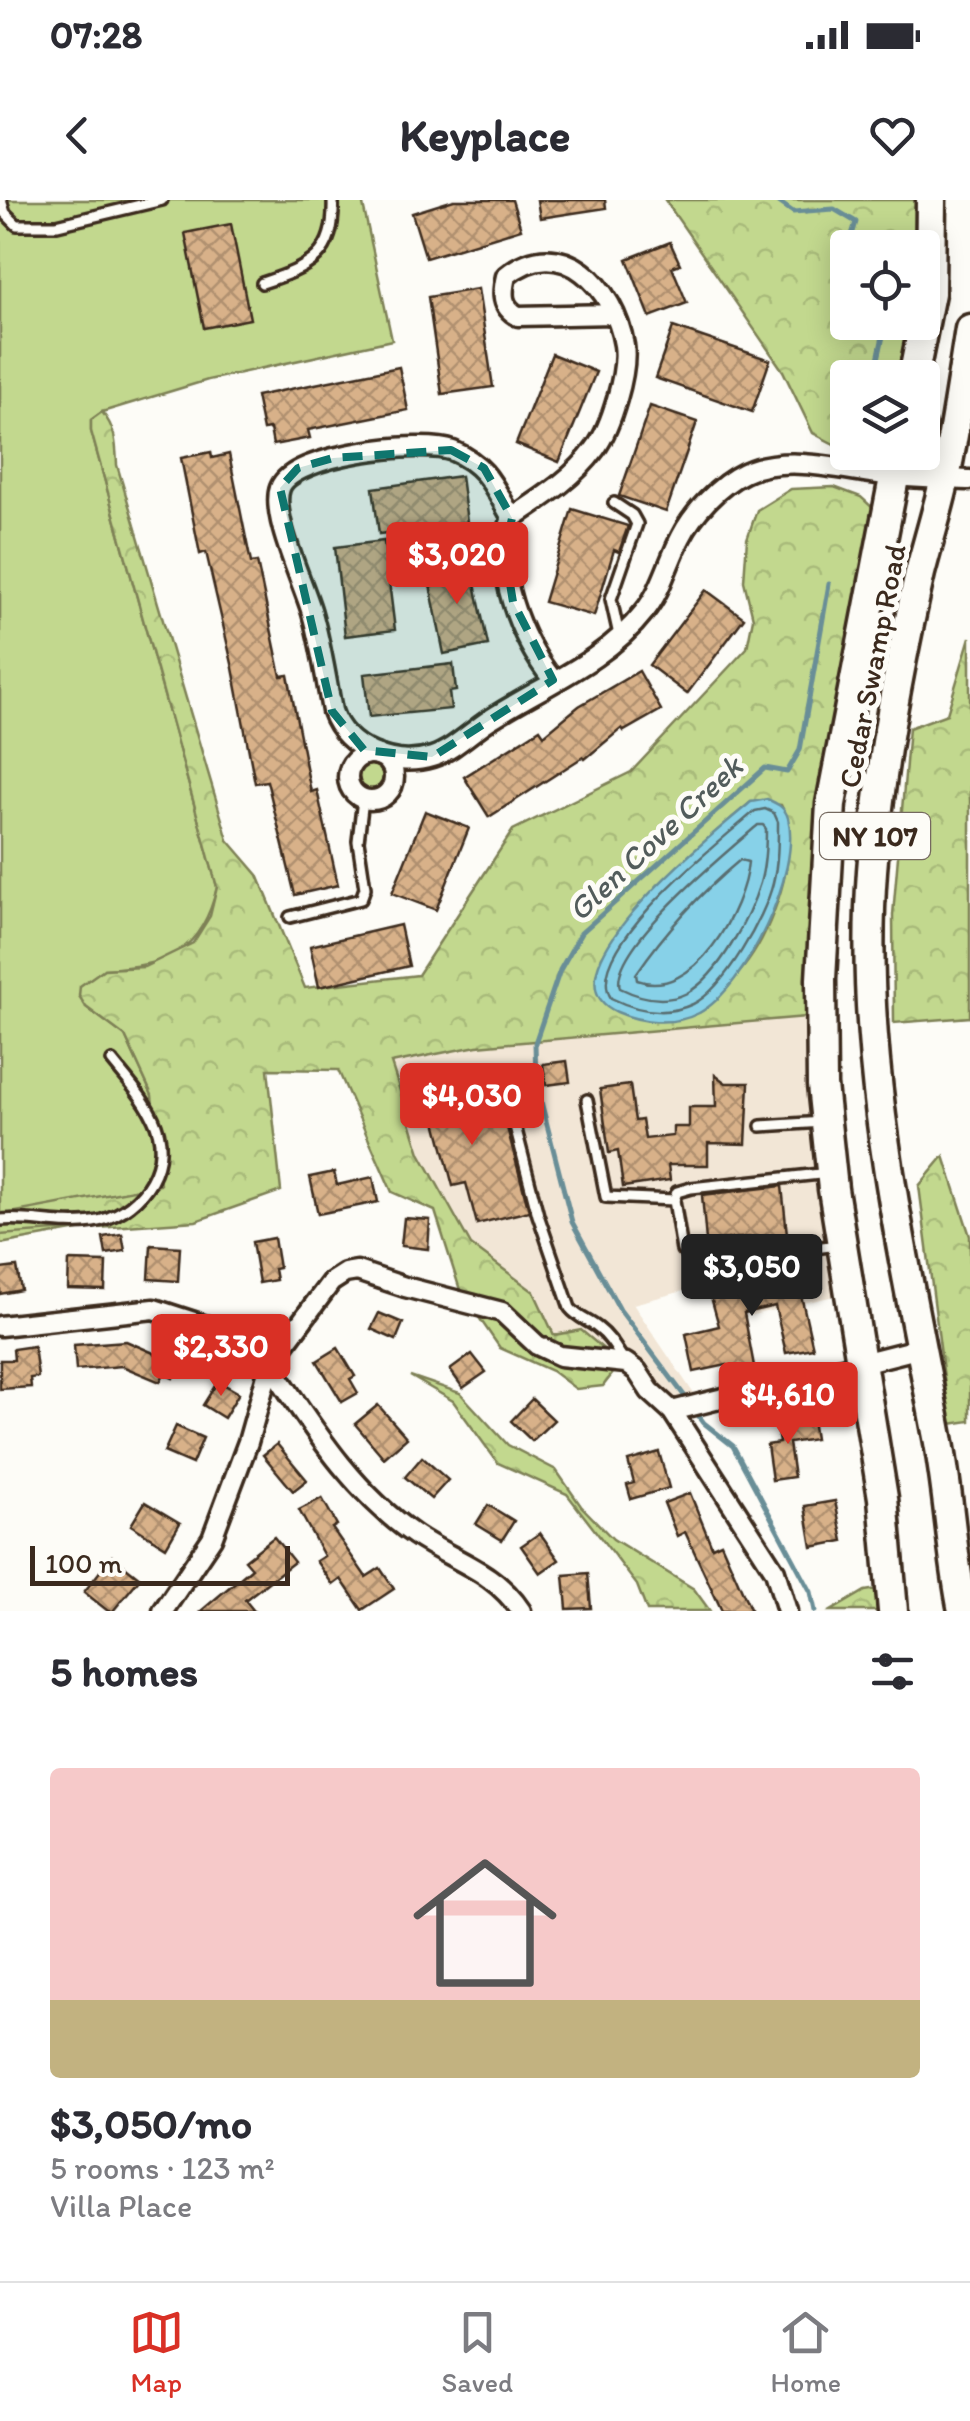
<!DOCTYPE html>
<html lang="en">
<head>
<meta charset="utf-8">
<style>
  :root { --surface:#fff; --page:#f2f2f3; --text:#2b2b33; --muted:#7c7c81; --line:#e1e1e2; --accent:#d93025 }
  body { margin:0; font-family:Itim,sans-serif; background:var(--page); color:var(--text); height:100vh; display:flex; flex-direction:column; font-size:38px; white-space:nowrap }
  * { box-sizing:border-box; margin:0 }
  p { font-size:32px; color:var(--muted) }
  .icon { flex:none; width:55px; height:55px; fill:none; stroke:currentColor; stroke-width:2; stroke-linecap:round; stroke-linejoin:round }
  .map { position:relative; height:1411px; overflow:hidden }
  .side { display:flex; flex-direction:column; background:var(--surface); flex:1 }
  .side>* { flex:none }
  .buttons { position:absolute; left:830px; top:30px; display:grid; gap:20px }
  .buttons a { display:grid; place-items:center; width:110px; height:110px; border-radius:10px; background:var(--surface); box-shadow:0 5px 25px #0003; font-size:50px }
  .scale { position:absolute; left:30px; bottom:25px; width:260px; box-sizing:border-box; padding-left:10px; border:5px solid #3b2a1e; border-top:0; font-size:28px; line-height:35px; white-space:nowrap; color:#3b2a1e; -webkit-text-stroke:8px #fdfcf7; paint-order:stroke }
  .price { position:absolute; translate:-50% -85px; padding:0 22px; border-radius:10px; background:var(--accent); color:#fff; font-size:32px; line-height:65px; filter:drop-shadow(0 2px 5px #0008) }
  .price::after { content:''; position:absolute; left:50%; top:60px; width:30px; height:22px; margin-left:-15px; background:inherit; clip-path:polygon(0 0,100% 0,50% 100%) }
  .price.active { background:#222; color:#fff }
  ul { padding:0; list-style:none }
  li { display:grid; align-content:center; gap:20px; height:530px; padding:0 50px }
  li span { display:grid; place-items:center; height:310px; border-radius:10px; color:#555 }
  li>.icon { margin-inline-start:auto }
  span .icon { width:180px; height:180px; fill:#fffc; stroke-width:1 }
  li b { font-size:42px }
  h2 { display:flex; justify-content:space-between; align-items:center; height:120px; padding:0 50px; font-size:42px }
  .status { display:flex; justify-content:space-between; align-items:center; height:70px; padding:0 50px; background:var(--surface); direction:ltr }
  .status svg { height:28px; fill:currentColor }
  header { display:flex; justify-content:space-between; align-items:center; height:130px; padding:0 50px; background:var(--surface); font-size:45px; font-weight:700 }
  .dock { display:flex; justify-content:space-around; align-items:center; height:140px; border-top:2px solid var(--line); background:var(--surface); font-size:28px; color:var(--muted) }
  .dock a { display:grid; justify-items:center; gap:5px }
  .dock .active { color:var(--accent) }
  .map>svg:first-child { display:block }
  .built { fill:#f2e6d6 }
  .grass { fill:#c2d88e; stroke:#7e8156; stroke-width:2.5 }
  .forest { fill:url(#forest-crowns); stroke:#7e8156; stroke-width:2.5; fill-rule:evenodd }
  .water { fill:#87d1e8; stroke:#698e97; stroke-width:2.5 }
  .lines { fill:none; stroke-linecap:round; stroke-linejoin:round }
  .shore { stroke:#596d6f; stroke-width:2.5 }
  .stream { stroke:#698e97; stroke-width:5 }
  .building { fill:url(#building-cross-hatch); stroke:#3b2a1e; stroke-width:2.5 }
  .lane-casing { stroke:#3b2a1e; stroke-width:16 }
  .street-casing { stroke:#3b2a1e; stroke-width:25 }
  .primary-casing { stroke:#3b2a1e; stroke-width:35 }
  .lane { stroke:#fdfcf7; stroke-width:9 }
  .street { stroke:#fdfcf7; stroke-width:18 }
  .primary { stroke:#fdfcf7; stroke-width:28 }
  .marked { fill:#0f766e; fill-opacity:0.2; stroke:#0f766e; stroke-width:8; stroke-dasharray:20 12; stroke-linejoin:round }
  .labels { text-anchor:middle; dominant-baseline:central; stroke-width:10; stroke-linejoin:round; paint-order:stroke }
  .shield { fill:#fdfcf7; stroke:#75695f; stroke-width:2.5 }
  .shield-label { font-size:28px; font-weight:bold; fill:#3b2a1e }
  .street-label { font-size:30px; fill:#3b2a1e; stroke:#fdfcf7 }
  .water-label { font-size:32px; font-style:italic; fill:#525c5b; stroke:#fdfcf7 }
</style>
</head>
<body>
<div class="status"><b>07:28</b><svg viewBox="0 0 49 12"><path d="M0 12V9h3v3zM5 12V6h3v6zM10 12V3h3v9zM15 12V0h3v12zM26 1h20v11H26zM47 4h2v5h-2z"/></svg></div>
<header><svg class="icon" aria-label="back" viewBox="0 0 24 24"><path d="M15 5l-7 7 7 7"/></svg>Keyplace<svg class="icon" aria-label="heart" viewBox="0 0 24 24"><path d="M12 20l-8-8c-3-5 5-10 8-4 3-6 11-1 8 4z"/></svg></header>
<div class="map">
<svg width="970" height="1411" viewBox="0 0 970 1411">
  <defs>
    <pattern id="forest-crowns" width="20" height="18" patternUnits="userSpaceOnUse" patternTransform="scale(2.5)"><rect width="20" height="18" fill="#c2d88e"/><path d="M2 6a3 3 0 1 1 6 0M12 15a3 3 0 1 1 6 0" fill="none" stroke="#a8ba7a"/></pattern>
    <pattern id="building-cross-hatch" width="8" height="8" patternUnits="userSpaceOnUse" patternTransform="scale(2.5)"><rect width="8" height="8" fill="#d8b189"/><path d="M0 0l8 8M0 8l8-8" fill="none" stroke="#b0906f"/></pattern>
  </defs>
  <rect width="100%" height="100%" fill="#fdfcf7"/>
  <filter id="ink" filterUnits="userSpaceOnUse"><feTurbulence type="fractalNoise" baseFrequency=".01" numOctaves="2"/><feDisplacementMap in="SourceGraphic" scale="20" xChannelSelector="R" yChannelSelector="G"/><feConvolveMatrix kernelMatrix="1 2 1 2 8 2 1 2 1" color-interpolation-filters="sRGB"/></filter>
  <g filter="url(#ink)">
    <path class="built" d="M817,816L847,1093L748,1116L738,1077L633,1104L694,1194L673,1200L634,1167L554,1136L534,1092L471,1045L420,953L391,862L477,846Z"/>
    <g class="grass">
      <path d="M0,0H362L392,140L208,180L102,212L91,220V231L217,687C202,752 167,766 104,769L86,807L125,836L152,895L196,1009L0,1044Z"/>
      <circle cx="371" cy="577" r="15"/>
    </g>
    <g class="forest">
      <path d="M665,0H924L922,48H848V122L916,123L904,177L848,178L847,243L834,244L813,233L783,171Z"/>
      <path d="M102,212C116,229 116,244 117,265L228,640L258,675L305,788L418,775L513,630L631,572L747,448L753,418L744,381L747,339L757,310L791,289L834,287L861,297L875,310L831,604L817,816L477,846L391,863L420,953L471,1045L534,1092L554,1135L581,1130L612,1156L613,1173L603,1186L576,1189L552,1171L500,1148L460,1090L435,1011L392,992L338,870L268,869L281,991L196,1021L0,1035V1015L160,985L152,895L125,836L86,807L79,796L80,786L104,769L144,767L193,743L210,716L217,687L91,231V220ZM751,602L781,605C803,643 775,720 753,754C739,776 719,794 700,812L602,757C646,692 691,652 751,602Z"/>
      <path d="M970,437V817L894,823L893,715L909,528L947,514Z"/>
      <path d="M944,956L970,1036V1221L950,1224L919,986Z"/>
      <path d="M410,1176L460,1193L508,1245L556,1270L581,1306L613,1339L694,1389L710,1411H647L637,1385L567,1294L498,1263L453,1201Z"/>
      <path d="M896,1386V1411H831L865,1391Z"/>
    </g>
    <path class="water" d="M767,599C776,603 785,607 788,618C802,670 746,788 699,813C674,826 642,823 617,812C533,775 719,629 751,602Z"/>
    <g class="lines">
      <g class="shore">
        <path d="M765,609L774,613L778,622C778,642 778,663 773,683C765,717 724,789 693,804C665,817 637,811 611,798C581,750 721,640 755,611Z"/>
        <path d="M758,625H763L766,629C766,646 765,666 760,683C750,716 719,776 687,793C665,804 640,798 620,788C608,748 728,651 758,625Z"/>
        <path d="M740,660L748,662C744,709 694,801 637,780L636,774C666,730 699,694 740,660Z"/>
      </g>
      <g class="stream">
        <path d="M776,0L793,12L834,9L856,22L848,48"/>
        <path d="M874,178L886,122"/>
        <path d="M689,1202L620,1110L572,1022L536,882L535,843L560,770L581,733L765,568L787,572L800,550L829,384"/>
        <path d="M695,1211L704,1223L733,1246L811,1392L815,1411"/>
      </g>
    </g>
    <g class="building">
      <path d="M454,0H512L521,29L426,58L412,13Z"/>
      <path d="M537,0H605L606,8L540,18Z"/>
      <path d="M231,24L250,119L204,128L185,33Z"/>
      <path d="M670,42L680,64L672,67L687,103L650,117L627,59Z"/>
      <path d="M478,89L493,187L442,194L428,97Z"/>
      <path d="M673,127L770,160L752,212L655,178Z"/>
      <path d="M552,154L596,172L559,262L516,244Z"/>
      <path d="M399,167L408,210L308,230L310,238L273,245L270,229L263,230L256,196Z"/>
      <path d="M650,206L697,222L666,312L619,296Z"/>
      <path d="M211,252L212,258L229,254L251,363L257,362L281,476L288,475L311,592L317,590L338,685L295,695L267,581L255,583L233,468L206,352L200,354L181,258Z"/>
      <path d="M461,276L467,322L379,334L373,288Z"/>
      <path d="M572,309L628,326L619,352L614,350L594,416L544,402Z"/>
      <path d="M384,341L395,430L345,436L335,347Z"/>
      <path d="M456,359L458,368L471,365L488,445L444,454L426,365Z"/>
      <path d="M706,390L744,418L687,494L649,465Z"/>
      <path d="M453,464L456,491L449,492L451,509L369,517L364,474Z"/>
      <path d="M639,471L661,510L624,531L622,528L585,559L583,557L489,617L464,577L540,529L544,535L579,506Z"/>
      <path d="M425,611L469,628L436,710L392,693Z"/>
      <path d="M400,725L409,766L319,787L310,746Z"/>
      <path d="M567,861L570,882L546,885L543,864Z"/>
      <path d="M457,868L473,928L505,920L529,1011L477,1024L466,983L453,986L432,906L412,911L405,881Z"/>
      <path d="M715,875L726,883H749L746,944L708,943V965H668L670,980L623,987L618,951L609,953L600,889L630,885L635,921L642,920L645,939L673,936V927H689V907H716Z"/>
      <path d="M334,972L337,985L373,977L378,1002L318,1014L310,977Z"/>
      <path d="M782,986L787,1034L706,1041L702,995Z"/>
      <path d="M404,1018L430,1020L428,1049L401,1046Z"/>
      <path d="M122,1034L125,1051L106,1054L103,1037Z"/>
      <path d="M274,1038L279,1068L274,1069L276,1080L259,1083L252,1042Z"/>
      <path d="M151,1045L180,1047L178,1081L149,1079Z"/>
      <path d="M793,1060L813,1148L786,1153L775,1106L744,1113L754,1166L728,1171L727,1165L694,1172L686,1134L719,1126L711,1097L745,1088L741,1072Z"/>
      <path d="M69,1061L106,1062L105,1090L68,1089Z"/>
      <path d="M17,1067L21,1090L0,1094V1069Z"/>
      <path d="M379,1113L403,1123L396,1140L371,1129Z"/>
      <path d="M126,1141L179,1164L173,1178L164,1174L160,1182L122,1166L76,1170L74,1145Z"/>
      <path d="M34,1146L38,1177L30,1178L31,1187L0,1189V1160H14L13,1149Z"/>
      <path d="M338,1148L355,1176L350,1179L358,1193L342,1202L317,1161Z"/>
      <path d="M472,1154L486,1172L463,1188L450,1170Z"/>
      <path d="M218,1181L239,1193L224,1218L203,1205Z"/>
      <path d="M532,1199L554,1220L532,1241L511,1221Z"/>
      <path d="M378,1205L407,1238L384,1258L355,1224Z"/>
      <path d="M812,1219L815,1239L789,1243L794,1277L772,1280L767,1245L779,1243L776,1224Z"/>
      <path d="M176,1226L203,1238L192,1264L164,1252Z"/>
      <path d="M277,1244L307,1280L293,1291L263,1255Z"/>
      <path d="M659,1252L669,1288L631,1299L627,1285L634,1283L628,1261Z"/>
      <path d="M422,1257L448,1280L431,1299L405,1277Z"/>
      <path d="M690,1293L712,1347L721,1343L751,1411H722L685,1332L677,1336L664,1303Z"/>
      <path d="M322,1298L337,1325L332,1328L366,1377L380,1368L394,1389L362,1410L341,1379L333,1385L316,1361L324,1356L299,1310Z"/>
      <path d="M835,1301L843,1341L812,1347L805,1306Z"/>
      <path d="M145,1302L180,1323L166,1347L131,1325Z"/>
      <path d="M488,1305L514,1321L502,1340L476,1324Z"/>
      <path d="M540,1333L559,1360L540,1373L521,1346Z"/>
      <path d="M274,1337L294,1362L245,1400L254,1411H201L252,1368L245,1360Z"/>
      <path d="M112,1356L140,1378L113,1411H108L84,1392Z"/>
      <path d="M588,1373L591,1408L567,1409L564,1375Z"/>
    </g>
    <g class="lines">
      <g class="lane-casing">
        <g id="lane">
          <path d="M1,0L5,13L17,25H57L162,0"/>
          <path d="M262,83C311,67 335,56 333,0"/>
          <path d="M614,303L632,315L637,324L611,399L619,435"/>
          <path d="M290,717L361,699L365,688L358,641L363,599"/>
          <path d="M483,900L500,896L508,899L538,1015L570,1108C578,1118 588,1120 598,1128C610,1137 616,1149 624,1161"/>
          <path d="M587,900L606,997L674,1000"/>
          <path d="M761,926L823,922"/>
          <path d="M829,973L691,988L677,992L674,1000L682,1050L695,1063L838,1045"/>
          <path d="M0,1020C31,1017 63,1027 93,1022C136,1015 173,970 156,925C147,901 128,881 112,861"/>
        </g>
      </g>
      <g class="street-casing">
        <g id="street">
          <path d="M512,318C494,288 488,266 453,251C424,239 292,254 280,288C270,315 304,384 312,413C321,445 326,478 332,511C345,549 393,569 432,557C452,551 472,531 489,520C541,486 605,462 644,412C662,390 668,362 681,337C693,313 719,285 744,273C788,252 848,272 894,276C919,278 945,279 970,280"/>
          <path d="M512,318C542,298 574,278 595,249C611,228 628,171 624,145C615,89 562,30 506,76C502,93 501,107 518,116L614,114"/>
          <path d="M512,318C490,368 522,441 553,480"/>
          <circle cx="371" cy="577" r="23"/>
          <path d="M0,1126L154,1109L234,1135L270,1164L331,1082L345,1073L357,1071L405,1087L502,1112L537,1145L560,1156L626,1163L637,1171L650,1191L672,1211L775,1371L787,1411"/>
          <path d="M270,1164C311,1225 352,1292 415,1335C453,1361 494,1370 521,1411"/>
          <path d="M672,1211L921,1148"/>
          <path d="M163,1411L212,1338L248,1242L270,1164"/>
        </g>
      </g>
      <g class="primary-casing">
        <g id="primary">
          <path d="M913,178L930,93L931,0"/>
          <path d="M893,1411L883,1298L833,989L822,885L821,779L831,604L899,252"/>
          <path d="M963,1411C951,1352 949,1291 937,1232C902,1046 858,862 872,671C879,571 898,472 920,373C928,342 938,310 945,278C955,229 962,179 970,129"/>
        </g>
      </g>
      <use href="#lane" class="lane"/>
      <use href="#street" class="street"/>
      <use href="#primary" class="primary"/>
    </g>
  </g>
  <path class="marked" d="M451,250L484,268L512,318L505,353L513,402L553,480L432,557L364,550L332,511L280,288L298,268L333,258Z"/>
  <g class="labels">
    <rect class="shield" x="820" y="613" width="110" height="46" rx="8"/>
    <g class="shield-label">
      <text x="875" y="636">NY 107</text>
    </g>
    <g class="street-label">
      <text transform="translate(872 466) rotate(-79)">Cedar Swamp Road</text>
    </g>
    <g class="water-label">
      <text transform="translate(655 638) rotate(-43)">Glen Cove Creek</text>
    </g>
  </g>
</svg>
<div class="buttons">
<a><svg class="icon" aria-label="locate" viewBox="0 0 24 24"><circle cx="12" cy="12" r="6"/><path d="M12 2v4M12 18v4M2 12h4M18 12h4"/></svg></a>
<a><svg class="icon" aria-label="layers" viewBox="0 0 24 24"><path d="M12 4l9 5-9 5-9-5zM3 14l9 5 9-5"/></svg></a>
</div>
<div class="scale">100 m</div>
<b class="price" style="left:457px;top:407px">$3,020</b>
<b class="price" style="left:472px;top:948px">$4,030</b>
<b class="price active" style="left:752px;top:1119px">$3,050</b>
<b class="price" style="left:221px;top:1199px">$2,330</b>
<b class="price" style="left:788px;top:1247px">$4,610</b>
</div>
<section class="side">
<h2>5 homes<svg class="icon" aria-label="filters" viewBox="0 0 24 24"><path d="M4 7h16M4 17h16"/><circle cx="9" cy="7" r="2"/><circle cx="15" cy="17" r="2"/></svg></h2>
<ul>
<li><span style="background:linear-gradient(#f6c9c9 75%,#c2b280 0)"><svg class="icon" aria-label="home" viewBox="0 0 24 24"><path d="M3 11l9-7 9 7M6 9v11h12V9"/></svg></span><div><b>$3,050/mo</b><p>5 rooms · 123 m²</p><p>Villa Place</p></div></li>
</ul>
</section>
<nav class="dock">
<a class="active"><svg class="icon" aria-label="map" viewBox="0 0 24 24"><path d="M3 6l6-2 6 2 6-2v14l-6 2-6-2-6 2zM9 4v14M15 6v14"/></svg>Map</a>
<a><svg class="icon" aria-label="saved" viewBox="0 0 24 24"><path d="M7 4h10v16l-5-4-5 4z"/></svg>Saved</a>
<a><svg class="icon" aria-label="home" viewBox="0 0 24 24"><path d="M3 11l9-7 9 7M6 9v11h12V9"/></svg>Home</a>
</nav>
</body>
</html>
